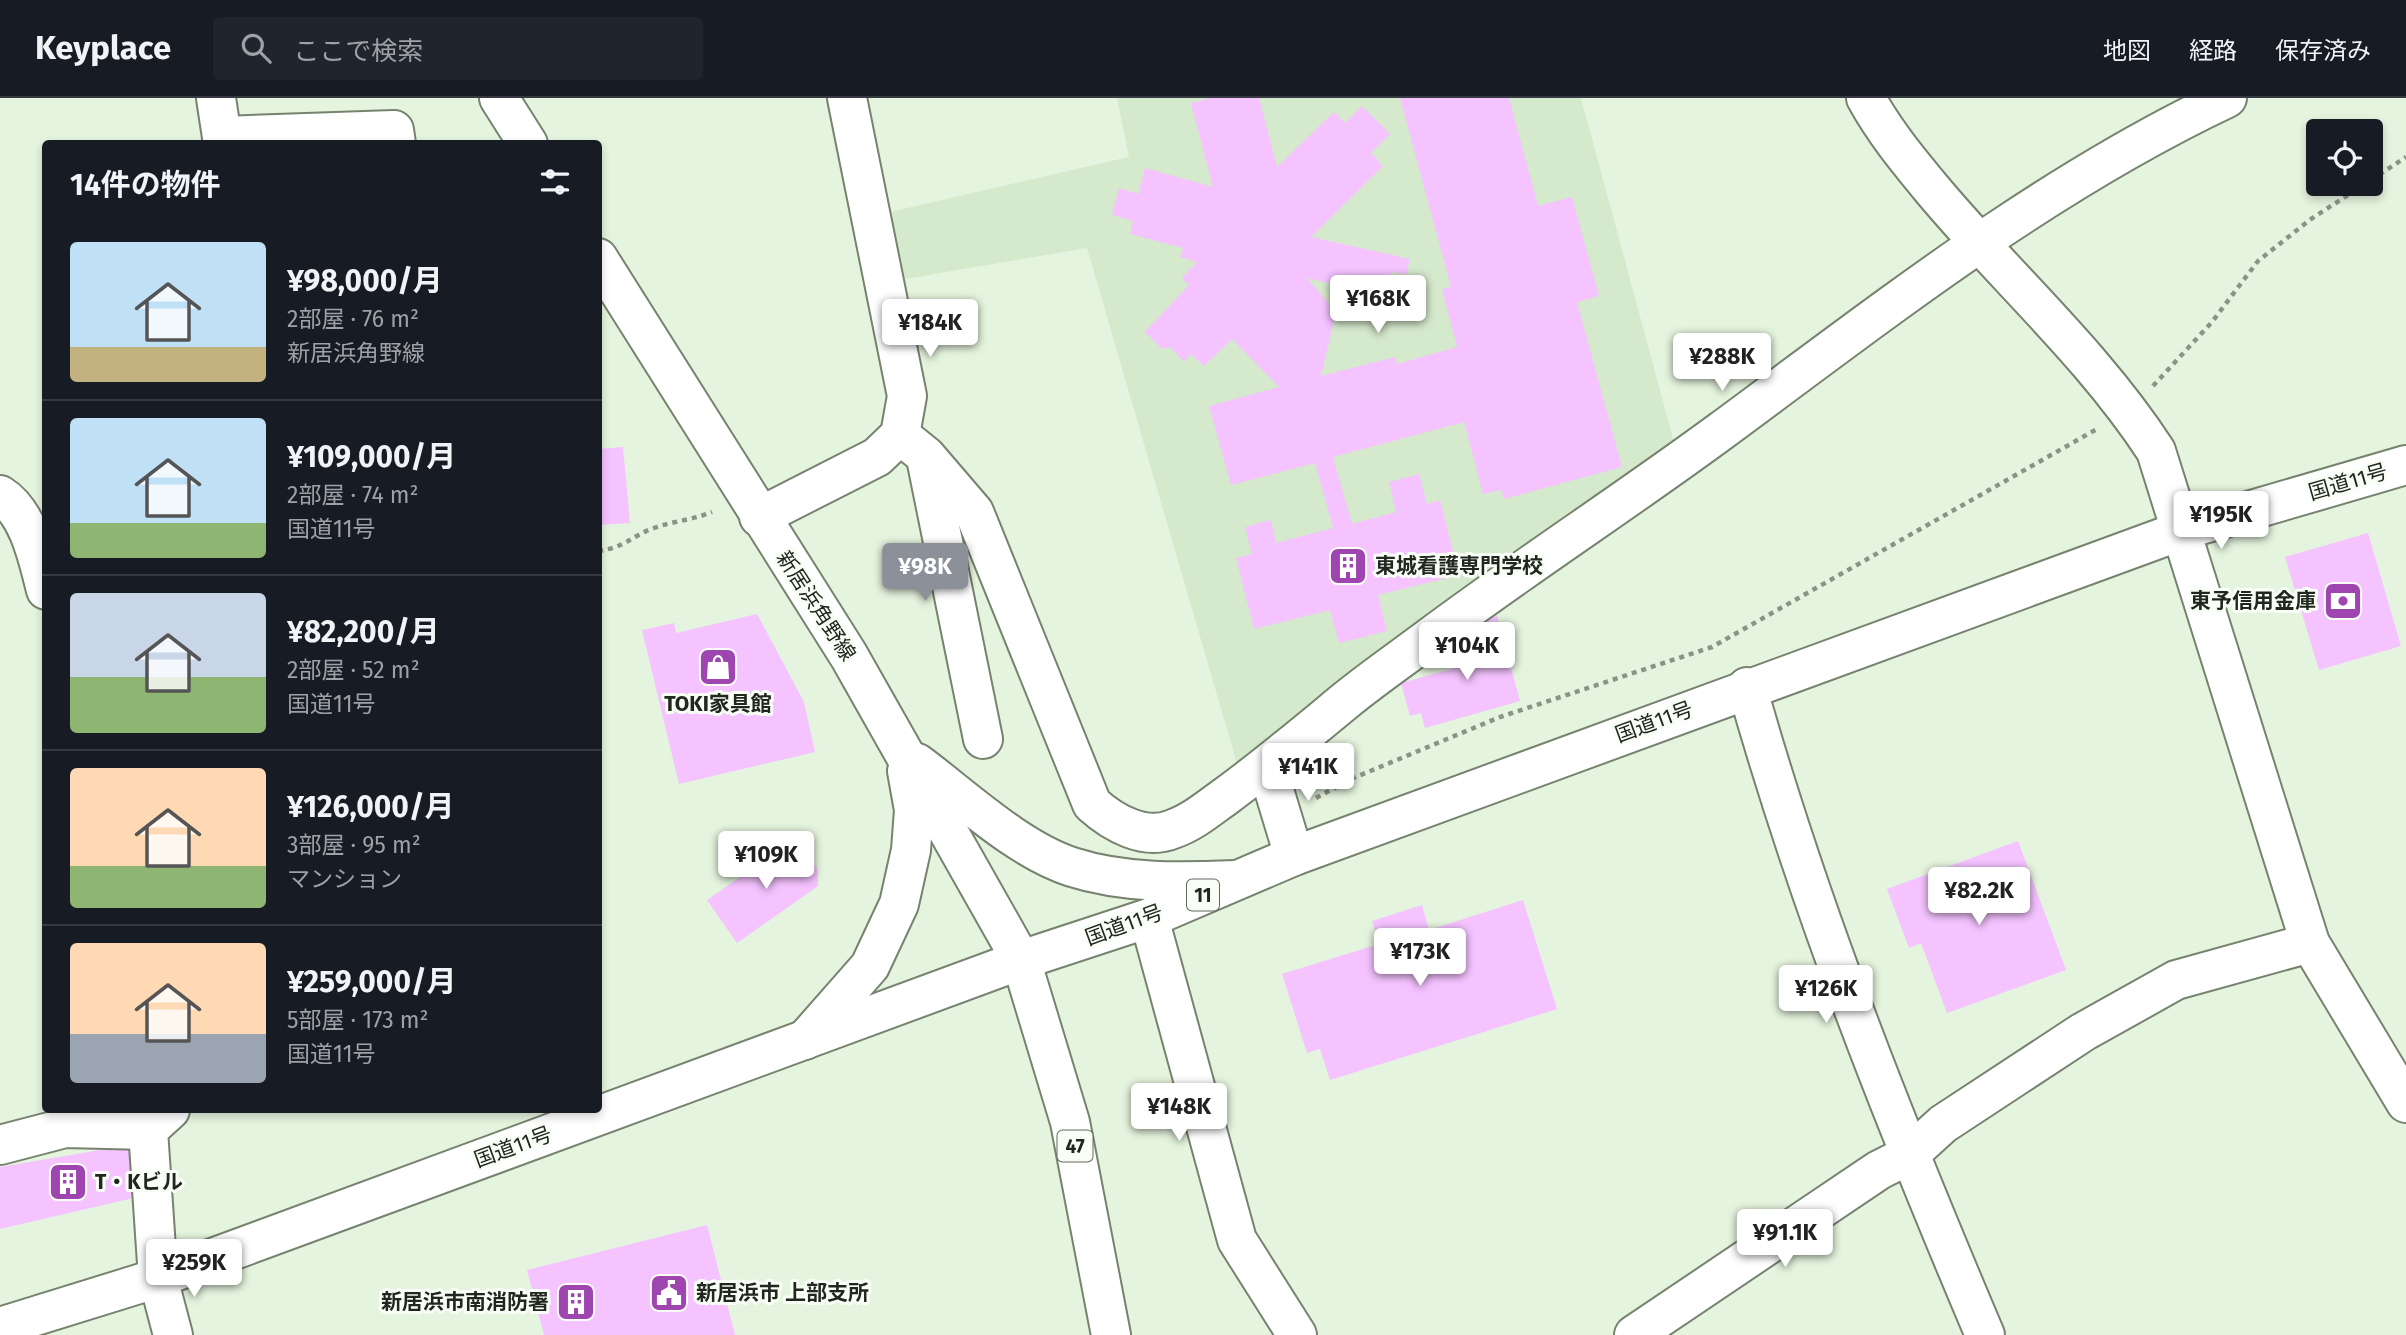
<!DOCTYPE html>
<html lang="ja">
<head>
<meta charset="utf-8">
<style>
  :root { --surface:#171b24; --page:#20242c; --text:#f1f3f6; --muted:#9ea1a6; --line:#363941; --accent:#8c9099 }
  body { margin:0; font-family:"Fira Sans","Noto Sans JP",sans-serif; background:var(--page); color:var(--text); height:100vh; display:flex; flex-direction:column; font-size:26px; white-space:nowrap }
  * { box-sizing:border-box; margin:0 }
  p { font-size:23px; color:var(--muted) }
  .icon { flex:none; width:38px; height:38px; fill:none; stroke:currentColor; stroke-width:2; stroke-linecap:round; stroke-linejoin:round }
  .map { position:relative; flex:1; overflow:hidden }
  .details { position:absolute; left:42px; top:42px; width:560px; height:973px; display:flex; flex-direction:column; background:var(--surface); border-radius:7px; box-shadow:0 4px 10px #0003 }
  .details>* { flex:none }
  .buttons { position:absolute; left:2306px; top:21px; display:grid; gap:14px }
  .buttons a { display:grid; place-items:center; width:77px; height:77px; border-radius:7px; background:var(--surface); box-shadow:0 4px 10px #0003; font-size:35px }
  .price { position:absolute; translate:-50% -60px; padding:0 16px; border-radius:7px; background:#fff; color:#222; font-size:23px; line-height:46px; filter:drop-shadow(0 2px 4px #0008) }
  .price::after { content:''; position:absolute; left:50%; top:42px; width:21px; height:16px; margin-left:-10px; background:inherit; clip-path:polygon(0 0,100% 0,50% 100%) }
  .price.selected { background:var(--accent); color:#fff }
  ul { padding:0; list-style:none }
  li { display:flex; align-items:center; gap:21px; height:175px; padding:0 28px }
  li+li { border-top:2px solid var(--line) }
  li span { display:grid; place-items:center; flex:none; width:196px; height:140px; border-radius:7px; color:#555 }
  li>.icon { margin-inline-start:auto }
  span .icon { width:84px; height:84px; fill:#fffc; stroke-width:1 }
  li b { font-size:30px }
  h2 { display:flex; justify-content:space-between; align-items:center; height:84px; padding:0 28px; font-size:30px }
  header { display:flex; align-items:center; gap:42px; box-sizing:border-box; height:98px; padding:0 35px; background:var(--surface); border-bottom:2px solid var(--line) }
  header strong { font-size:33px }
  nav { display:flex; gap:38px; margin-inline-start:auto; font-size:24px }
  .search { width:490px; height:63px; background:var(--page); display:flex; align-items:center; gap:18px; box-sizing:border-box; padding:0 24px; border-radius:7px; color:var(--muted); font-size:26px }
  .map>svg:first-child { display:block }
  .built { fill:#d5e9cc }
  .building { fill:#f5c3ff }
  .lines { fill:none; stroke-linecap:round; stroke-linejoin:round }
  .street-casing { stroke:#75836f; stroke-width:42 }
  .secondary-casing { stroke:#75836f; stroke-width:42 }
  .primary-casing { stroke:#75836f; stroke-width:42 }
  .highway-casing { stroke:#75836f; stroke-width:42 }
  .path { stroke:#8a9484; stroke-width:4.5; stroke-dasharray:5 5; stroke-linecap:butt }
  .street { stroke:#fff; stroke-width:38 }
  .secondary { stroke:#fff; stroke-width:38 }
  .primary { stroke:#fff; stroke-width:38 }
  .highway { stroke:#fff; stroke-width:38 }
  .labels { text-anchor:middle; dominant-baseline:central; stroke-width:6; stroke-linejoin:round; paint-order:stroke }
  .shield { fill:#f8fef5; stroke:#62675e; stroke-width:2 }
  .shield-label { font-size:19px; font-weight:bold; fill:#21261e }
  .street-label { font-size:21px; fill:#21261e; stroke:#f8fef5 }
  .poi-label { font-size:21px; font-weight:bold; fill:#21261e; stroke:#f8fef5; text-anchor:start }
</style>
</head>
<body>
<header>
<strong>Keyplace</strong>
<div class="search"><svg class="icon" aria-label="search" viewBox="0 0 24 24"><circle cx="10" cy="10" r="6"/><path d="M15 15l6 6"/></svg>ここで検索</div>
<nav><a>地図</a><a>経路</a><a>保存済み</a></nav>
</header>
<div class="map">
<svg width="2406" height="1237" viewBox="0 0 2406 1237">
  <rect width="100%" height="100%" fill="#e5f4de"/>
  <path class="built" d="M1117,0H1581L1675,348L1238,669L1087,150L905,181L890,114L1129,59Z"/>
  <g class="building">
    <path d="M1211,0H1259L1277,69L1334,14L1345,25L1362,8L1390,36L1371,55L1383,68L1311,139L1410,161L1406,177L1392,174L1386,199L1307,180L1336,214L1321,278L1395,259L1397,266L1457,249L1442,191L1451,189L1400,0H1509L1538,108L1572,99L1599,198L1577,204L1622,369L1504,401L1501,392L1483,396L1464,324L1333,359L1352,426L1396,414L1389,384L1419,376L1427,406L1440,402L1459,477L1378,497L1387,533L1339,545L1330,512L1254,531L1236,460L1252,456L1245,429L1271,422L1276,445L1333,430L1315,365L1231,387L1209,308L1279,289L1232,241L1204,268L1191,256L1184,264L1170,249L1162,251L1145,234L1189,187L1182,180L1197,164L1180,159L1183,150L1130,136L1133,123L1112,117L1119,90L1138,96L1145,70L1213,89L1191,5Z"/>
    <path d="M623,349L630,425L598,427V351Z"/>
    <path d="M2368,435L2401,548L2319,572L2285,459Z"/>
    <path d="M757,516L804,604L815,654L679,686L642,532L674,525L676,535Z"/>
    <path d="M1497,518L1520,603L1425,630L1421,615L1410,618L1401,585L1473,565L1465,536L1482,531L1480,523Z"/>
    <path d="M795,741L818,772V788L737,845L707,802Z"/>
    <path d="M2018,743L2066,872L1947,915L1921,845L1909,850L1887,791Z"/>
    <path d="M1523,802L1557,911L1330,982L1320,951L1307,955L1282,876L1379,846L1372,823L1422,807L1429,832Z"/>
    <path d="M130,1047L138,1099L0,1131V1069Z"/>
    <path d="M707,1127L735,1237H544L527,1172Z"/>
  </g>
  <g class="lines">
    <g class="street-casing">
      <g id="street">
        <path d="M216,0L223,46"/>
        <path d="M1866,0C1884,33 1907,61 1931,90C2005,179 2093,256 2156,353L2310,845L2406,1005"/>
        <path d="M222,38L394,32L396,46"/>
        <path d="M900,337L926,358L974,414L1092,706C1113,725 1145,743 1173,731C1193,724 1209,710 1226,698C1267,668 1305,636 1345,603C1373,580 1404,559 1433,537C1527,467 1626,403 1721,333C1884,213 2043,87 2227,0"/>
        <path d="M926,360L983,641"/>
        <path d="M0,397C29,415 38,461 46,492"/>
        <path d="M1747,589C1810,812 1895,1025 1985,1237"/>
        <path d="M1267,669L1294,758"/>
        <path d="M1149,820L1237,1142L1297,1237"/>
        <path d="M170,1012L148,1032L158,1180L173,1237"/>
        <path d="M0,1047L65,1030L148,1032"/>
        <path d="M1634,1237L1879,1072L1909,1057L1943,1026L2083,934L2176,882L2310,845"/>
      </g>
    </g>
    <g class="secondary-casing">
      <path id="secondary" d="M759,419L877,359L900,337L907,298L847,0"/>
    </g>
    <g class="primary-casing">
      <g id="primary">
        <path d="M499,0L528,46"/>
        <path d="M598,160L849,558L1021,862L1070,1024L1111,1237"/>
        <path d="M917,665C963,699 1017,751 1072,769C1125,786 1181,784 1236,782"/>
        <path d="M805,942L870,868L899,806L911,752L914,712L907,673"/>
      </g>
    </g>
    <g class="highway-casing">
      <path id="highway" d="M0,1229L158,1180L1021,862L1149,820L1294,758L2183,432L2406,367"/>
    </g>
    <g class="path">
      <path d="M2371,82L2406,59"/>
      <path d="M2153,288L2212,224L2258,163L2311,121L2365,86"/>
      <path d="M598,453C627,449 631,438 654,430C673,423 693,422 712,414"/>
      <path d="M1316,700L1351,681L1500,619L1712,549L2097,331"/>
    </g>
    <use href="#street" class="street"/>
    <use href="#secondary" class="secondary"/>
    <use href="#primary" class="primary"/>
    <use href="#highway" class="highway"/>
  </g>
  <defs>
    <g id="building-square" transform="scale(2.0125)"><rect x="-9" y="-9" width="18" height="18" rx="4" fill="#9e45b0" stroke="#f8fef5"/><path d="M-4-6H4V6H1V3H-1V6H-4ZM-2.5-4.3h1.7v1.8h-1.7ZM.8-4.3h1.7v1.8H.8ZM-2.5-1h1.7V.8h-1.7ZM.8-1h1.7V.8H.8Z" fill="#fff"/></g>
    <g id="bank-square" transform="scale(2.0125)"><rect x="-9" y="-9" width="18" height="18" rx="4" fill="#9e45b0" stroke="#f8fef5"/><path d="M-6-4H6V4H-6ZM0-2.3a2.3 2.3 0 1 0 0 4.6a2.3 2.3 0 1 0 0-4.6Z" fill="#fff"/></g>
    <g id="shop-square" transform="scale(2.0125)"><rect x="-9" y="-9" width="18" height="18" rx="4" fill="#9e45b0" stroke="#f8fef5"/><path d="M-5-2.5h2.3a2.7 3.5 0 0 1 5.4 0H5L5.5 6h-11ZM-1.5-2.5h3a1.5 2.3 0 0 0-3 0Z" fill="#fff"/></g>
    <g id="civic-square" transform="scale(2.0125)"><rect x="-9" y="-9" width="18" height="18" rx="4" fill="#9e45b0" stroke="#f8fef5"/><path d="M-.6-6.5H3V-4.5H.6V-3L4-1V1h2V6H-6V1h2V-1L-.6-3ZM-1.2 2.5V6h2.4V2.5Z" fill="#fff"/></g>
  </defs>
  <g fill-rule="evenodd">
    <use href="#building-square" x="1348" y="468"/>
    <use href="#bank-square" x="2343" y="503"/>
    <use href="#shop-square" x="718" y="569"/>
    <use href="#building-square" x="68" y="1084"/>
    <use href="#civic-square" x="669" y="1195"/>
    <use href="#building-square" x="576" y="1204"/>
  </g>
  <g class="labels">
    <g class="shield">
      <rect x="1187" y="781.5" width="32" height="31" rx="5"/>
      <rect x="1057.5" y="1032.5" width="35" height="31" rx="5"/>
    </g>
    <g class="shield-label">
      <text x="1203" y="797">11</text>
      <text x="1075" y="1048">47</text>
    </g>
    <g class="street-label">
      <text transform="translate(2348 384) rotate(-16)">国道11号</text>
      <text transform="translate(816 508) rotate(57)">新居浜角野線</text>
      <text transform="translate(1654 624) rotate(-20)">国道11号</text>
      <text transform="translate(1124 827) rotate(-20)">国道11号</text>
      <text transform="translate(513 1049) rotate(-20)">国道11号</text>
    </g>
    <g class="poi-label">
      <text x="1375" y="468">東城看護専門学校</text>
      <text x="2316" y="503" text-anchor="end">東予信用金庫</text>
      <text x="718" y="606" text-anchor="middle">TOKI家具館</text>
      <text x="95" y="1084">T・Kビル</text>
      <text x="696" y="1195">新居浜市 上部支所</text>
      <text x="549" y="1204" text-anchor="end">新居浜市南消防署</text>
    </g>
  </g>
</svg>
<div class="buttons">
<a><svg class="icon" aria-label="locate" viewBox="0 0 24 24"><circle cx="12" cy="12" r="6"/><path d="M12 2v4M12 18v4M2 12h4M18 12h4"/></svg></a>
</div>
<b class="price" style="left:1378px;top:237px">¥168K</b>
<b class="price" style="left:930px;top:261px">¥184K</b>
<b class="price" style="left:1722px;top:295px">¥288K</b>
<b class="price" style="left:2221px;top:453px">¥195K</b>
<b class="price selected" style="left:925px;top:505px">¥98K</b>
<b class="price" style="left:1467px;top:584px">¥104K</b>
<b class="price" style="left:1308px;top:705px">¥141K</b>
<b class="price" style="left:766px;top:793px">¥109K</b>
<b class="price" style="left:1979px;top:829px">¥82.2K</b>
<b class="price" style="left:1420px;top:890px">¥173K</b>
<b class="price" style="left:1826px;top:927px">¥126K</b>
<b class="price" style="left:1179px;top:1045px">¥148K</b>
<b class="price" style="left:1785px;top:1171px">¥91.1K</b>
<b class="price" style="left:194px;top:1201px">¥259K</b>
<section class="details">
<h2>14件の物件<svg class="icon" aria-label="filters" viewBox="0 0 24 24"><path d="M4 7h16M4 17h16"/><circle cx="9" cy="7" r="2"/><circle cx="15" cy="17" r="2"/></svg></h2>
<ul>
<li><span style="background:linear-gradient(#bfe0f5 75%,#c2b280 0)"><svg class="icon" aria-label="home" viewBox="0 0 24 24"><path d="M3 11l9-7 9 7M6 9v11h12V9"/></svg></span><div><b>¥98,000/月</b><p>2部屋 · 76 m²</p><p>新居浜角野線</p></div></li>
<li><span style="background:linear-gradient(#bfe0f5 75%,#8fb573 0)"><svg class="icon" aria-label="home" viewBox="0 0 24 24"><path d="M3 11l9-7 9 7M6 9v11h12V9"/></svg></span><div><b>¥109,000/月</b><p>2部屋 · 74 m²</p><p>国道11号</p></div></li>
<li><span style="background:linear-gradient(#c9d6e8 60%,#8fb573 0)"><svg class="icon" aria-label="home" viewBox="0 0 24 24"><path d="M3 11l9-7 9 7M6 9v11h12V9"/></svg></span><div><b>¥82,200/月</b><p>2部屋 · 52 m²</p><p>国道11号</p></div></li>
<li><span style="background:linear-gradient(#ffd9b3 70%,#8fb573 0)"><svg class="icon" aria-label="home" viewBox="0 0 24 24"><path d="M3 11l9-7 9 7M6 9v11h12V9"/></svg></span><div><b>¥126,000/月</b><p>3部屋 · 95 m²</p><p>マンション</p></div></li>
<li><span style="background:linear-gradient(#ffd9b3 65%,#9aa5b1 0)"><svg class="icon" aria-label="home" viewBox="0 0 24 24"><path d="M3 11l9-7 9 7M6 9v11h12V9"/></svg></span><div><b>¥259,000/月</b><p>5部屋 · 173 m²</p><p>国道11号</p></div></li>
</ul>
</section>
</div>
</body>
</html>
